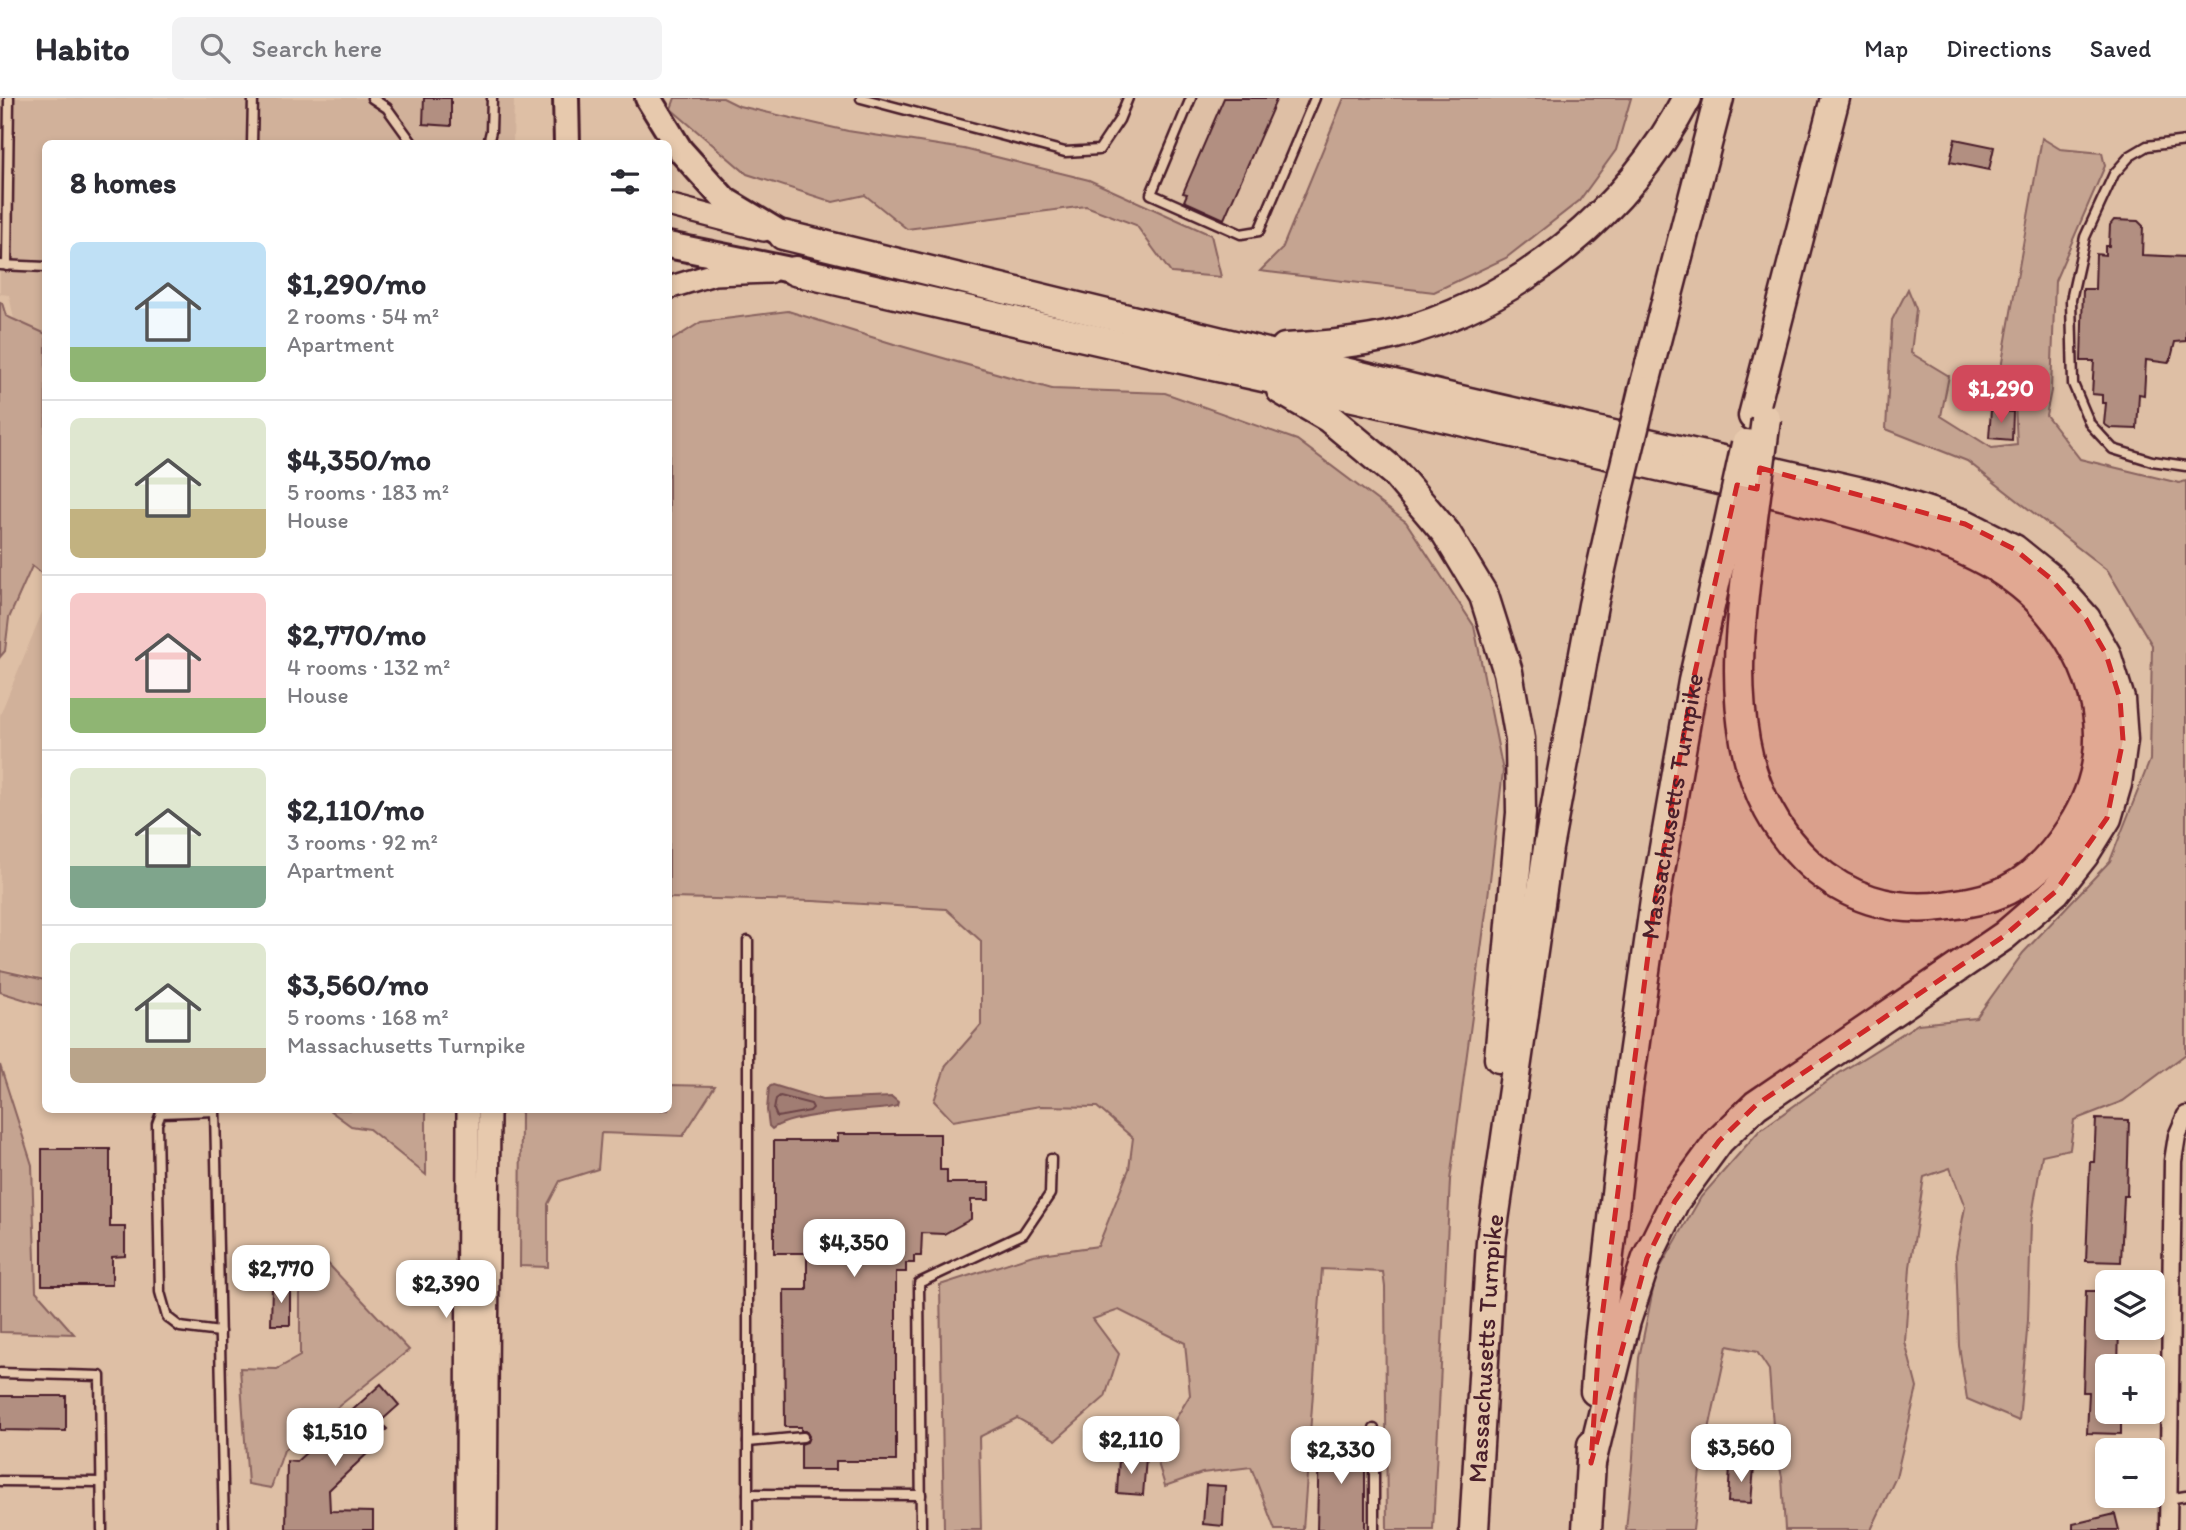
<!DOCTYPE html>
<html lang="en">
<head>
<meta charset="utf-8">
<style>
  :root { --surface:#fff; --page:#f2f2f3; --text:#2b2b33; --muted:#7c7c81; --line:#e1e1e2; --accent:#d1495b }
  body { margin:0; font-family:Itim,sans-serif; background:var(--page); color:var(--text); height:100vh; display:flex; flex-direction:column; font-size:26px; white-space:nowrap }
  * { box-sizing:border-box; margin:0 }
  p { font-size:23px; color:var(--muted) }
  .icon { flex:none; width:38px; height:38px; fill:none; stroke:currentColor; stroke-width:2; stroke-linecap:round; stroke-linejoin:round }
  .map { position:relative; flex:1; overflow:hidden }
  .drawer { position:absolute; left:42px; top:42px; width:630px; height:973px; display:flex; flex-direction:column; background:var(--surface); border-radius:10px; box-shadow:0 4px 10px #0003 }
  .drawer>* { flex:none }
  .tools { position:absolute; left:2095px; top:1172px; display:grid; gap:14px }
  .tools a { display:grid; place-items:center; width:70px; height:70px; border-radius:10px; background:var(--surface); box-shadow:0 4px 10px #0003; font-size:35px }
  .price { position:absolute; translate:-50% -60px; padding:0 16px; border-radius:14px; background:#fff; color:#222; font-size:23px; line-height:46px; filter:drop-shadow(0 2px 4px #0008) }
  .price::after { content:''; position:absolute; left:50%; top:42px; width:21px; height:16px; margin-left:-10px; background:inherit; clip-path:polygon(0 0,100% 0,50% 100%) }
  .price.selected { background:var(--accent); color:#fff }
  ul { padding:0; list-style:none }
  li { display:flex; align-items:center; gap:21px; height:175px; padding:0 28px }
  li+li { border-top:2px solid var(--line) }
  li span { display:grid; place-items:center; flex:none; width:196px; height:140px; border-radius:10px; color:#555 }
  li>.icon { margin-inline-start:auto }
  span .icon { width:84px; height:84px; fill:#fffc; stroke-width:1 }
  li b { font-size:30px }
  h2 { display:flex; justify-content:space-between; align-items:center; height:84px; padding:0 28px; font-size:30px }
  header { display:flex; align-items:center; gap:42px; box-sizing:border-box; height:98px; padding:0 35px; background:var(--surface); border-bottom:2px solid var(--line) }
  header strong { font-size:33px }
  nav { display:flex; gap:38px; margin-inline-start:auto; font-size:24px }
  .search { width:490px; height:63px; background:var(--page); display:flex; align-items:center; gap:18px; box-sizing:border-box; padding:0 24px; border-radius:10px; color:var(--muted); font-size:26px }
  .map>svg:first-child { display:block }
  .built { fill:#d1b19a }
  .green { fill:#c5a491; stroke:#88625e; stroke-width:2 }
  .water { fill:#a17d73; stroke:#7e5756; stroke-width:2 }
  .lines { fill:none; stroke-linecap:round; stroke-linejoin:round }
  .shore { stroke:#6d4548; stroke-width:2 }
  .building { fill:#b28f81; stroke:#4a1f2b; stroke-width:2 }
  .service-casing { stroke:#4a1f2b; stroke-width:13 }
  .minor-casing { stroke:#4a1f2b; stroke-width:21 }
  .secondary-casing { stroke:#4a1f2b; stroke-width:26 }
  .primary-casing { stroke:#4a1f2b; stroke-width:30 }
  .motorway-casing { stroke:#4a1f2b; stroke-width:33 }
  .service { stroke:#e7c9ad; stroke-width:8 }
  .minor { stroke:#e7c9ad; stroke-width:16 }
  .secondary { stroke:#e7c9ad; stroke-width:21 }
  .primary { stroke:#e7c9ad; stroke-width:24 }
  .motorway { stroke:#e7c9ad; stroke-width:28 }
  .motorway-bridge-casing { stroke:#4a1f2b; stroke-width:33; stroke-linecap:butt }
  .motorway-bridge { stroke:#e7c9ad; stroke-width:28 }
  .marked { fill:#cf2828; fill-opacity:0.2; stroke:#cf2828; stroke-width:5; stroke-dasharray:14 9; stroke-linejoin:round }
  .labels { text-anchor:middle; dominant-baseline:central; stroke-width:6; stroke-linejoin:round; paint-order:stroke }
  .street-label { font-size:26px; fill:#4a1f2b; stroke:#e7c9ad }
</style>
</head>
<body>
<header>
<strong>Habito</strong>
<div class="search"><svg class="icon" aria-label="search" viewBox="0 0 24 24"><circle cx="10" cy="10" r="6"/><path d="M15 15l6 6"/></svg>Search here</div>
<nav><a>Map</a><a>Directions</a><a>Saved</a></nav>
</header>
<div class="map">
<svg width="2186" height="1432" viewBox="0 0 2186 1432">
  <rect width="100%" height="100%" fill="#debfa5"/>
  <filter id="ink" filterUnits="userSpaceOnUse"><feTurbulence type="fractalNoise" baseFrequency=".0143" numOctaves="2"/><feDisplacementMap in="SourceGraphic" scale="14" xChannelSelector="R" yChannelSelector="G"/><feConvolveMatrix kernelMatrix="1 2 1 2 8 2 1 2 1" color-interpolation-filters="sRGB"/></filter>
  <g filter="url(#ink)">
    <g class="built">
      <path d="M0,0H514L513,45L46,46L45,370L9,197L0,196Z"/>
      <path d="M45,507L46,880H45L0,870V617Z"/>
    </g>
    <g class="green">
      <path d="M675,0H723L739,8L848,33L964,51L1089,82L1211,137L1221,179L1171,175L1136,127L1086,108L907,131L865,97L833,104L747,76L671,11Z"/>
      <path d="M1344,0H1631L1616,52L1579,103L1506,160L1434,194L1260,173L1282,151Z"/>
      <path d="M2042,40L2060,51L2102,55L2105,68L2055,183L2051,293L2046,317L2080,361L2179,385L2186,383V956L2123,1003L2074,1022L2070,1051L2042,1057L2031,1124L2028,1222L2019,1323L1967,1301L1959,1248L1956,1157L1965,1109L1950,1070L1924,1079L1910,1169L1905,1244L1917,1290L1896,1379L1871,1432H1785L1782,1379L1774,1342L1769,1272L1757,1254L1727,1248L1700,1373L1693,1432H1626L1633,1359L1639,1260L1656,1177L1701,1099L1759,1033L1841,974L1918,926L1976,920L2023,855L2110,763L2150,662L2152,547L2108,473L1967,363L1886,331L1892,222L1908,191L1916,211L1911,255L1949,278L1941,318L1992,350L2017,347L2015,304L1996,298Z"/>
      <path d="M0,204L2,205L6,218L46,236L45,478L32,468L9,520L5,553L0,559Z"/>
      <path d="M788,213L894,246L1052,291L1165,295L1297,342L1406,424L1474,528L1503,673L1487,807L1450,1082L1433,1432H1387L1385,1189L1383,1174L1322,1171L1303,1432H1275L1251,1369L1202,1375L1165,1388L1155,1355L1190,1297L1185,1245L1119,1212L1093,1221L1119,1256L1105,1299L1056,1342L1017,1320L979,1339L981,1432H944L940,1187L1033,1157L1098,1148L1129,1071L1133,1040L1097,1009L1040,1008L953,1023L934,1003L946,967L981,927V843L946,811L813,803L669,800V244L701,224Z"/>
      <path d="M0,872L45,882V908L0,894Z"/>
      <path d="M0,967L32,1067L36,1193L74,1236L0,1234Z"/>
      <path d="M669,987L715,988L683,1038L601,1035L598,1071L560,1083L548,1106V1169L520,1168L521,1012H668Z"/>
      <path d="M329,1012H426V1077L369,1031L351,1028Z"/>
      <path d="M304,1154L319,1156L409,1252L284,1352L271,1390L248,1386L240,1270L277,1271L300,1258V1184L275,1167Z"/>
    </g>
    <path class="water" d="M773,987L822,1002L892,999L898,1004L897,1008L889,1010C862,1013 791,1016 772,1031L769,1028L767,1012L769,989Z"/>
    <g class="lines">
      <path class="shore" d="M780,998L811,1006L813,1010L810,1013L777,1019L774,1012L776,1001Z"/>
    </g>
    <g class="building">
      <path d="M424,0H451V28L423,26Z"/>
      <path d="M1224,0H1277L1224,121L1184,103L1187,96L1183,95Z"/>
      <path d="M1955,41L1994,49L1989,72L1950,64Z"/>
      <path d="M2114,122L2138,123L2143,128L2142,157L2186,159V243L2175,244L2171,260L2168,265L2146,262L2144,297L2139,296L2137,331L2110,330L2104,326L2106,305H2102V297L2092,296L2094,263H2081L2083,191H2095L2096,156L2105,157V148H2109L2110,127Z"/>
      <path d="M1991,312L2013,314L2012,342L1989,340Z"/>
      <path d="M2096,1021L2129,1022L2127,1098H2124L2121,1164L2086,1163L2090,1064H2094Z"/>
      <path d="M838,1036H940V1072H947V1085H989V1102H971V1121L944,1136L922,1135L921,1158H914V1165H906V1174H896V1363H836V1372H801V1346L807,1344L809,1338L806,1333H801V1329H785L784,1192H807V1155H774V1043H838Z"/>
      <path d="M42,1051H110V1129H125V1158L112,1159V1187H42Z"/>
      <path d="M272,1187H290V1227H271Z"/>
      <path d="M2086,1193H2107V1230H2119L2118,1269H2107V1314H2121V1336L2087,1335L2089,1294H2083Z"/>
      <path d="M381,1286L399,1307L380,1324L387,1331L371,1347L373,1350L329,1392L330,1413L373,1414V1432H286L287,1363L296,1364Z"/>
      <path d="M0,1298H66V1333L0,1332Z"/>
      <path d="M1319,1342L1365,1343V1432H1317Z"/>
      <path d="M1119,1359L1146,1360L1143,1397L1117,1395Z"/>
      <path d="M1730,1368L1754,1369L1751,1405L1728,1404Z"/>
      <path d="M1206,1387L1225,1388L1223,1428L1203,1426Z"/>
      <path d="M2115,1416L2119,1432H2073V1426Z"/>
    </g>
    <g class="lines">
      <g class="service-casing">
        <g id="service">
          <path d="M372,0L387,10L413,46"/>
          <path d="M861,0L1065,54L1099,52L1119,22L1128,0"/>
          <path d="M1191,0L1151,96L1241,136L1259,133L1315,0"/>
          <path d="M2186,43L2147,48L2130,58L2114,76L2085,139L2071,202L2073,286L2090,326L2113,351L2152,363L2186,368"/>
          <path d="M252,46L253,0"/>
          <path d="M488,46L491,33L492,0"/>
          <path d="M0,167L46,169"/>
          <path d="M7,168L9,0"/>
          <path d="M748,843V1432"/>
          <path d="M215,1012L224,1432"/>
          <path d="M215,1013L161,1015L157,1026L160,1194L167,1219L180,1229L220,1234"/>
          <path d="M0,1275L100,1278L102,1432"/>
          <path d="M1374,1331V1432"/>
          <path d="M748,1344L803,1339"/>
          <path d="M0,1383L101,1384"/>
          <path d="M748,1396L921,1397"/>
          <path d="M2168,1401L2186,1398"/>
          <path d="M921,1432L919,1185L1023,1136L1050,1096L1051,1061"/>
        </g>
      </g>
      <g class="minor-casing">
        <path id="minor" d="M2168,1432L2173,1063L2177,1038L2186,1017"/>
      </g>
      <g class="secondary-casing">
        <g id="secondary">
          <path d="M668,107L764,132"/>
          <path d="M668,190L714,176L769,174"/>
          <path d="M467,1432L468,1012"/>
          <path d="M486,1432L489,1012"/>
        </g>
      </g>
      <g class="primary-casing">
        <g id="primary">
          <path d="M566,0L567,46"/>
          <path d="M648,0L680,52L725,102L783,137"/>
          <path d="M668,147L795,173"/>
        </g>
      </g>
      <g class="motorway-casing">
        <g id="motorway">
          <path d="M783,137L1439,297L1879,398L1965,426L2014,451L2050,480L2086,521L2106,556L2120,601L2123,642L2117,686L2107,720L2084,757L2055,794L2004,838L1756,1007L1719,1043L1675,1103L1647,1160L1626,1223L1591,1365"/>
          <path d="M795,173C988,217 1182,262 1376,304C1487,329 1599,354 1710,380C1767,394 1825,406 1881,423C1937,440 1995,459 2037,501C2100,566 2122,652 2070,731C2054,756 2033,779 2007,792C1987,802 1965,805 1943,808C1839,822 1762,741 1745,643C1732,570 1743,508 1751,435"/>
          <path d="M1285,250C1322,248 1360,245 1396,236C1520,203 1628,113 1687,0"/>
          <path d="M1281,292L1329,320L1395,375L1446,435L1484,498L1508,574L1520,641L1521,715L1499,960"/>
          <path d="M1643,293L1719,0"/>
          <path d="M1753,318L1835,0"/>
          <path id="s1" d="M1595,1293L1599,1243L1627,1000L1655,802L1693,583L1728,429"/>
          <path id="s2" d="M1474,1432L1491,1143L1548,750L1593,507L1616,404"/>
          <path d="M1587,1432L1592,1347"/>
        </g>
      </g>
      <use href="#service" class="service"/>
      <use href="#minor" class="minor"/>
      <use href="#secondary" class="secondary"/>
      <use href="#primary" class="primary"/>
      <use href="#motorway" class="motorway"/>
      <g class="motorway-bridge-casing">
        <g id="motorway-bridge">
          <path d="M1616,404L1643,293"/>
          <path d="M1728,429L1746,346"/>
          <path d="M1751,435L1766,321"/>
        </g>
      </g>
      <use href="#motorway-bridge" class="motorway-bridge"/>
    </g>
  </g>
  <path class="marked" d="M1760,370L1965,426L2014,451L2050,480L2086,521L2106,556L2120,601L2123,642L2107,720L2055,794L2004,838L1756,1007L1719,1043L1675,1103L1647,1160L1591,1365L1599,1243L1655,802L1693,583L1737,387L1757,391Z"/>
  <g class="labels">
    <g class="street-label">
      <text stroke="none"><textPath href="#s1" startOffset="590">Massachusetts Turnpike</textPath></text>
      <text stroke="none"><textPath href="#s2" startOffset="182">Massachusetts Turnpike</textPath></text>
    </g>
  </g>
</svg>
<div class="tools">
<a><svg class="icon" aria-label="layers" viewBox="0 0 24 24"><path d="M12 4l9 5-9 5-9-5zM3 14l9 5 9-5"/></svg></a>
<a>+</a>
<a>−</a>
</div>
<b class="price selected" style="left:2001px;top:327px">$1,290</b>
<b class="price" style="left:854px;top:1181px">$4,350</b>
<b class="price" style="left:281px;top:1207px">$2,770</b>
<b class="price" style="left:446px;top:1222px">$2,390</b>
<b class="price" style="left:335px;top:1370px">$1,510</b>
<b class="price" style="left:1131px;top:1378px">$2,110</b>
<b class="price" style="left:1741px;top:1386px">$3,560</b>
<b class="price" style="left:1341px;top:1388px">$2,330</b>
<section class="drawer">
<h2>8 homes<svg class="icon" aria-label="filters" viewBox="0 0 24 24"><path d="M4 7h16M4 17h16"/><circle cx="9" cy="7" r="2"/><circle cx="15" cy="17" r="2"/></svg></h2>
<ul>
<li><span style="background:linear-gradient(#bfe0f5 75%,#8fb573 0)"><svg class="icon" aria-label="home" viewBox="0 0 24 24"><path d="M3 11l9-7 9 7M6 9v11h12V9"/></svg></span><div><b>$1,290/mo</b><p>2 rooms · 54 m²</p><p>Apartment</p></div></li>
<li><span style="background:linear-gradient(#dfe7d0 65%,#c2b280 0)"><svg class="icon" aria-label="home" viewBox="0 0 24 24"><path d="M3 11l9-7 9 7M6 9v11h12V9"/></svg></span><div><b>$4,350/mo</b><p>5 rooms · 183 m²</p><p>House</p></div></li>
<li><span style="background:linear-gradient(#f6c9c9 75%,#8fb573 0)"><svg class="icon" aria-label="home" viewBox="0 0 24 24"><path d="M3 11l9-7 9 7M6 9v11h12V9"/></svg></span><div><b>$2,770/mo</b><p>4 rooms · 132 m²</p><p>House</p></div></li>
<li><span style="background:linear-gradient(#dfe7d0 70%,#7fa58c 0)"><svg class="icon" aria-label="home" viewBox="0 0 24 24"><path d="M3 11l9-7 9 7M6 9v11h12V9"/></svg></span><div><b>$2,110/mo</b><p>3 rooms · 92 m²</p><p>Apartment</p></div></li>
<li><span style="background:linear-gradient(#dfe7d0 75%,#b9a48a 0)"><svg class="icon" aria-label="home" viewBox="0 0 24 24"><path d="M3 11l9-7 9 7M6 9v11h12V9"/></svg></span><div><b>$3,560/mo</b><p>5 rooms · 168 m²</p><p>Massachusetts Turnpike</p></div></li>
</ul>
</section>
</div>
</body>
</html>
